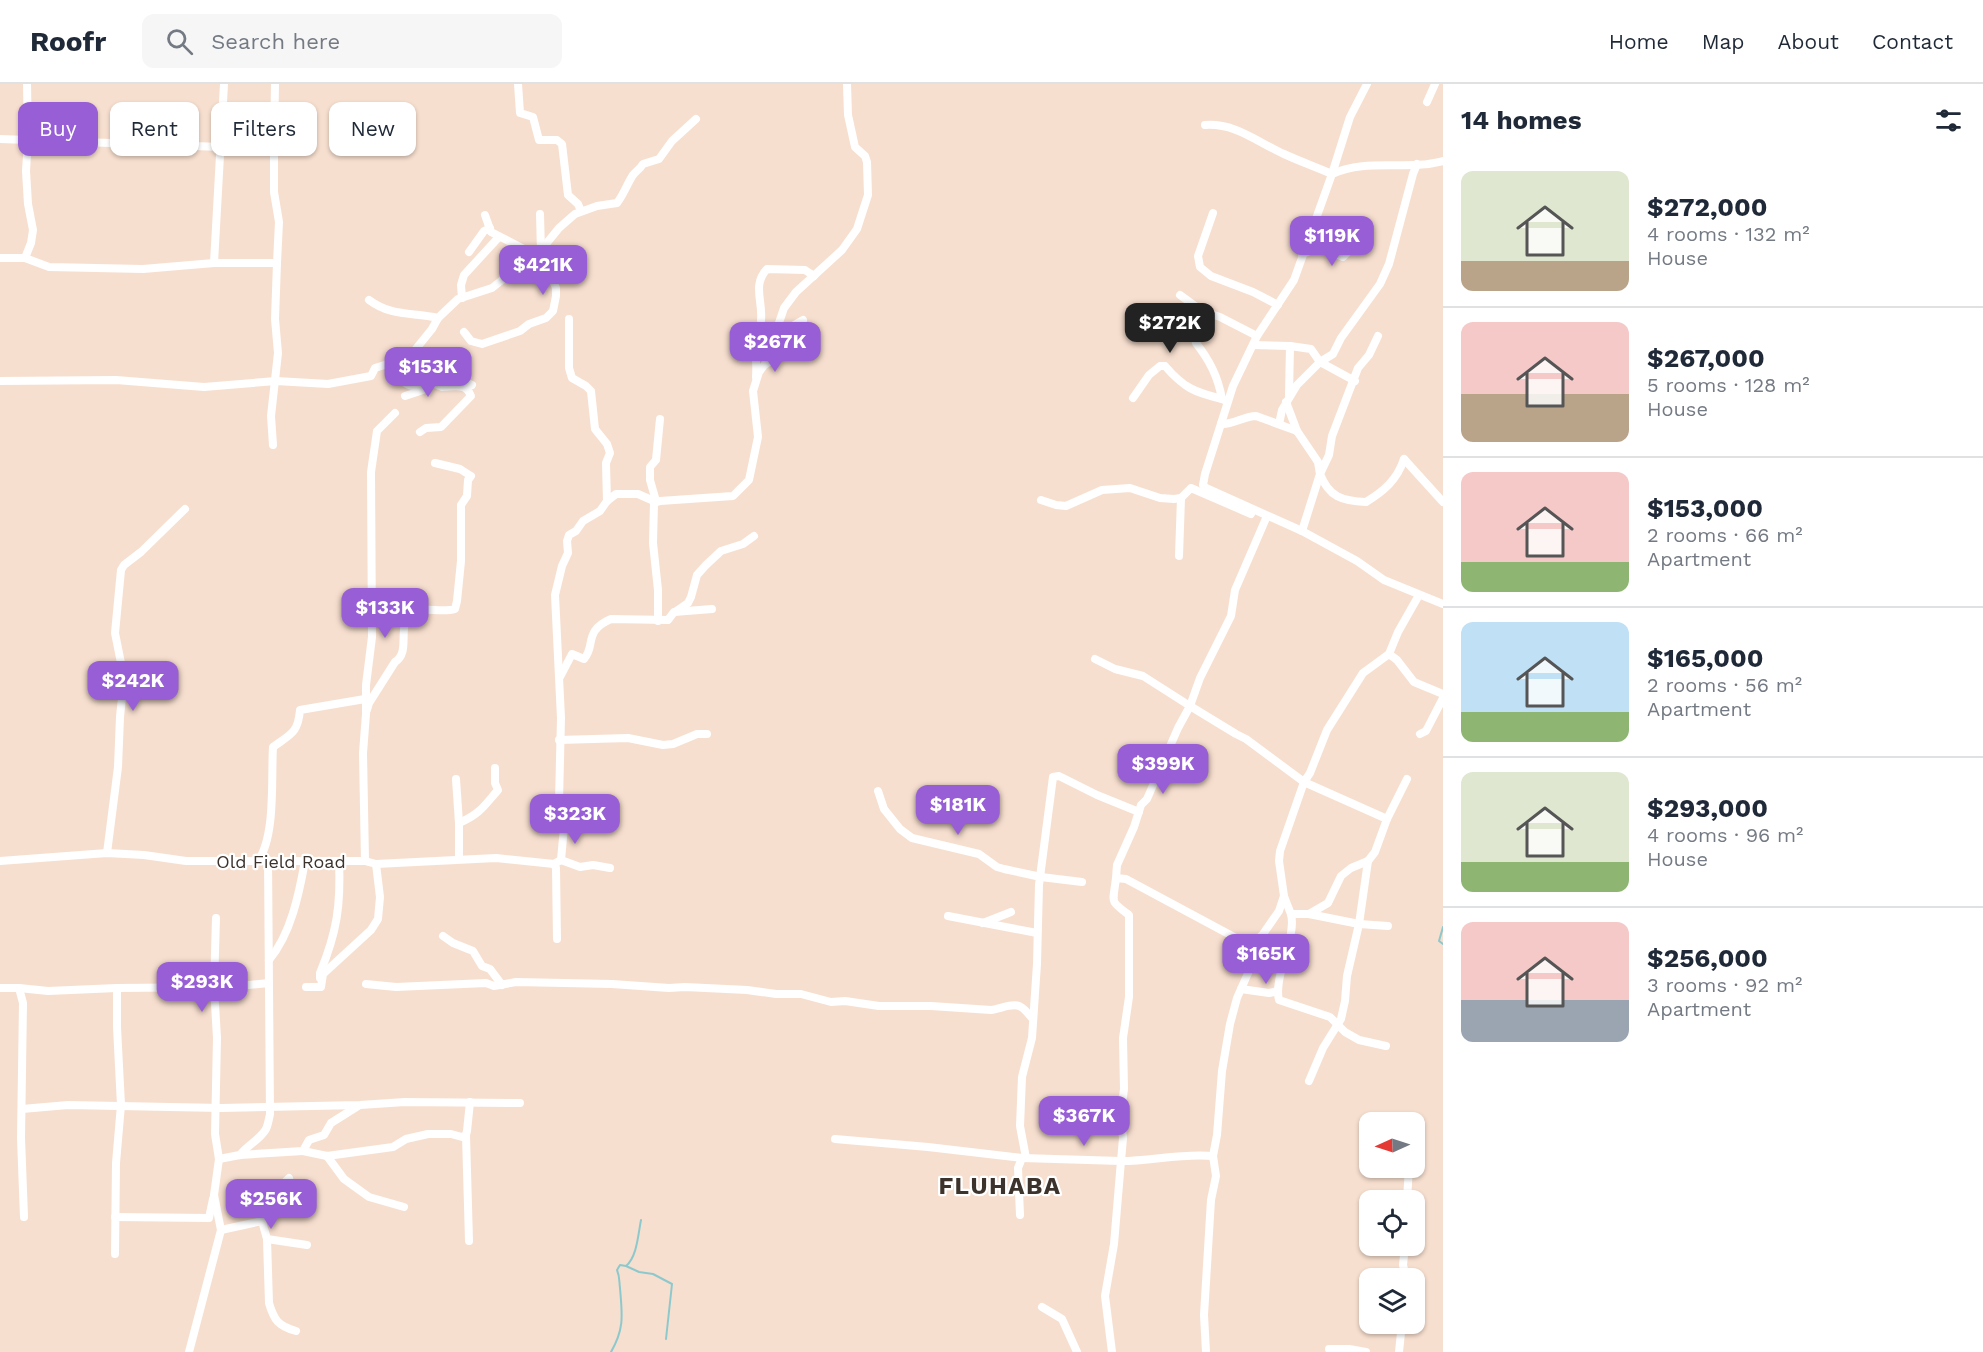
<!DOCTYPE html>
<html lang="en">
<head>
<meta charset="utf-8">
<style>
  :root { --surface:#fff; --page:#f6f6f7; --text:#1f2937; --muted:#747a83; --line:#e0e1e3; --accent:#985ed5 }
  body { margin:0; font-family:"Work Sans",sans-serif; background:var(--page); color:var(--text); height:100vh; display:flex; flex-direction:column; font-size:22px; white-space:nowrap }
  * { box-sizing:border-box; margin:0 }
  p { font-size:20px; color:var(--muted) }
  .icon { flex:none; width:33px; height:33px; fill:none; stroke:currentColor; stroke-width:2; stroke-linecap:round; stroke-linejoin:round }
  .map { position:relative; flex:1; overflow:hidden }
  .side { display:flex; flex-direction:column; background:var(--surface); width:540px }
  .side>* { flex:none }
  .guide { position:absolute; left:18px; top:18px; width:570px; height:54px; display:flex; gap:12px }
  .needle { width:39px; rotate:267deg }
  .tools { position:absolute; left:1359px; top:1028px; display:grid; gap:12px }
  .tools a { display:grid; place-items:center; width:66px; height:66px; border-radius:12px; background:var(--surface); box-shadow:0 2px 4px #0004; font-size:30px }
  .price { position:absolute; translate:-50% -51px; padding:0 14px; border-radius:12px; background:var(--accent); color:#fff; font-size:20px; line-height:39px; filter:drop-shadow(0 2px 3px #0008) }
  .price::after { content:''; position:absolute; left:50%; top:36px; width:18px; height:14px; margin-left:-9px; background:inherit; clip-path:polygon(0 0,100% 0,50% 100%) }
  .price.active { background:#222; color:#fff }
  ul { padding:0; list-style:none }
  li { display:flex; align-items:center; gap:18px; height:150px; padding:0 18px }
  li+li { border-top:2px solid var(--line) }
  li span { display:grid; place-items:center; flex:none; width:168px; height:120px; border-radius:12px; color:#555 }
  li>.icon { margin-inline-start:auto }
  span .icon { width:72px; height:72px; fill:#fffc; stroke-width:1 }
  li b { font-size:26px }
  h2 { display:flex; justify-content:space-between; align-items:center; height:72px; padding:0 18px; font-size:26px }
  .chip { padding:0 21px; border-radius:12px; background:var(--surface); box-shadow:0 2px 4px #0004; font-size:21px; line-height:54px }
  .chip.active { background:var(--accent); color:#fff }
  header { display:flex; align-items:center; gap:36px; box-sizing:border-box; height:84px; padding:0 30px; background:var(--surface); border-bottom:2px solid var(--line) }
  header strong { font-size:28px }
  nav { display:flex; gap:33px; margin-inline-start:auto; font-size:21px }
  .search { width:420px; height:54px; background:var(--page); display:flex; align-items:center; gap:15px; box-sizing:border-box; padding:0 21px; border-radius:12px; color:var(--muted); font-size:22px }
  main { display:flex; flex:1; min-height:0 }
  .map>svg:first-child { display:block }
  .lines { fill:none; stroke-linecap:round; stroke-linejoin:round }
  .stream { stroke:#8dc9cc; stroke-width:2 }
  .minor { stroke:#fff; stroke-width:8 }
  .labels { text-anchor:middle; dominant-baseline:central; stroke-width:4.5; stroke-linejoin:round; paint-order:stroke }
  .street-label { font-size:18px; fill:#3c332d; stroke:#fff }
  .district-label { font-size:24px; font-weight:bold; letter-spacing:1.5px; fill:#3c332d; stroke:#fff }
</style>
</head>
<body>
<header>
<strong>Roofr</strong>
<div class="search"><svg class="icon" aria-label="search" viewBox="0 0 24 24"><circle cx="10" cy="10" r="6"/><path d="M15 15l6 6"/></svg>Search here</div>
<nav><a>Home</a><a>Map</a><a>About</a><a>Contact</a></nav>
</header>
<main>
<div class="map">
<svg width="1443" height="1268" viewBox="0 0 1443 1268">
  <rect width="100%" height="100%" fill="#f7dfcf"/>
  <g class="lines">
    <g class="stream">
      <path d="M1443,843L1439,857L1443,860"/>
      <path d="M626,1182L639,1188L653,1190L672,1200L666,1255"/>
      <path d="M611,1268C625,1244 622,1230 620,1204C619,1197 620,1193 617,1186L620,1181L626,1182C637,1173 638,1151 641,1136"/>
    </g>
    <g class="minor">
      <path d="M518,0L520,29L533,33L539,56H557L562,60L568,111L578,120L581,127"/>
      <path d="M1367,0L1350,33L1332,90L1294,196L1257,252L1233,302L1205,390L1203,401L1206,404L1302,447L1357,477L1384,496L1443,520"/>
      <path d="M1427,18L1435,0"/>
      <path d="M1205,41C1236,39 1257,58 1284,70C1299,77 1316,83 1332,90C1367,74 1406,87 1443,77"/>
      <path d="M0,55L221,63L274,59V108L279,138L277,179H214L143,185L49,183L25,174H0"/>
      <path d="M274,59L275,0"/>
      <path d="M1213,129L1198,172L1200,183L1211,192L1253,208L1278,221"/>
      <path d="M485,131L491,148L522,164L534,175"/>
      <path d="M469,168L484,147L490,144"/>
      <path d="M1302,170L1321,163L1343,173L1349,167"/>
      <path d="M25,174L31,159L33,146L28,120L26,87L28,55L27,0"/>
      <path d="M214,179L224,0"/>
      <path d="M1180,211L1202,227L1220,233L1257,252"/>
      <path d="M462,214L461,201L464,191L498,154"/>
      <path d="M369,216C392,233 412,228 438,234"/>
      <path d="M569,235V284L572,294L586,302L591,307L595,345L607,360L610,369L606,379L607,417"/>
      <path d="M761,236C763,217 752,201 767,185L805,186L814,192"/>
      <path d="M464,248L471,257L482,260L520,247L529,240L546,234L553,227L556,212V204L541,168L540,130"/>
      <path d="M1378,252L1369,271L1358,284L1332,352L1329,371L1320,390C1329,413 1342,417 1366,418C1384,407 1397,396 1404,375"/>
      <path d="M1196,259C1210,277 1218,293 1222,315L1224,316"/>
      <path d="M1253,261L1290,262L1311,265L1320,278L1355,297"/>
      <path d="M738,262C758,262 757,277 756,293"/>
      <path d="M404,272L405,299C415,306 423,299 433,300C436,300 439,302 442,303C454,303 466,298 471,312L441,343L426,344L420,348"/>
      <path d="M766,280L772,276L782,264L785,252L791,243L803,236"/>
      <path d="M0,297L116,296L204,303L276,297L328,300L371,292L375,284L394,278L415,266L432,245L438,234L458,215L492,204L507,192L529,181L559,144L575,130L597,122L617,119C624,110 627,100 633,91C636,87 640,85 643,80L659,75L672,57L696,35"/>
      <path d="M1289,311L1290,262"/>
      <path d="M405,312L423,306L434,297L441,296L458,295L472,301"/>
      <path d="M1133,314L1149,291L1160,282H1165C1184,304 1194,308 1222,315"/>
      <path d="M1286,318L1297,347"/>
      <path d="M1221,340C1233,341 1244,332 1256,332L1297,347L1318,378L1320,390L1302,447"/>
      <path d="M1279,340L1282,326L1297,301L1320,278L1333,270L1341,254L1380,200L1389,180L1413,90L1417,80"/>
      <path d="M273,361L271,332L278,269L275,235L277,179"/>
      <path d="M1404,375L1443,418"/>
      <path d="M1041,416L1056,421L1066,422L1102,406L1130,404L1160,414L1174,415L1181,414L1191,404L1251,430"/>
      <path d="M656,417L650,396V383L656,376L660,335"/>
      <path d="M1179,472L1181,414"/>
      <path d="M675,528L688,519L691,513L697,491L706,481L721,467L743,460L754,452"/>
      <path d="M658,537V506L653,459L654,419L660,417L733,412L749,396L758,353L753,307L759,288L765,280L784,224L796,208L842,166L857,145L868,111L867,78L865,72L855,63L848,31L847,0"/>
      <path d="M1389,570L1397,576L1414,598L1443,610"/>
      <path d="M1095,575L1115,585L1143,592L1190,622L1178,644L1147,715L1141,721L1134,743L1117,781L1116,794"/>
      <path d="M560,593L572,570L584,575C596,562 583,547 611,535L668,536L674,528L712,525"/>
      <path d="M367,626L369,619L395,578C413,567 393,536 416,527C426,523 442,529 455,525L457,517L461,477V421L467,412L468,396L471,392L460,385L435,379"/>
      <path d="M1420,650L1426,647L1443,614"/>
      <path d="M559,656L628,654L663,661L673,660L697,650H707"/>
      <path d="M456,695L459,739"/>
      <path d="M878,707L884,725L900,745L912,754L979,770L997,783L1004,785L1041,793L1082,798"/>
      <path d="M1387,735L1304,698L1310,689L1327,646L1363,589L1389,570L1398,548L1419,511"/>
      <path d="M107,769L118,683L120,633L124,594L115,549L121,486L124,481L141,468L185,425"/>
      <path d="M459,775V739C480,730 484,722 498,706L495,699V684"/>
      <path d="M561,776L564,743L559,717L561,634L555,511L562,482L568,469L567,457L569,451L576,447L583,437L600,427L607,417L616,410H638L656,418"/>
      <path d="M561,776L580,783L593,781L610,784"/>
      <path d="M0,777L107,769L144,771L186,777H365L376,780L496,774L554,780L561,776"/>
      <path d="M258,777C276,752 271,693 273,663C291,650 298,649 300,626L365,615"/>
      <path d="M365,777L363,669L366,630V601L372,553L371,388L377,347L395,329"/>
      <path d="M554,780L556,784L557,855"/>
      <path d="M1284,812C1286,818 1289,825 1291,830C1297,853 1273,893 1279,916L1330,933L1345,948L1359,956L1386,962"/>
      <path d="M1291,830H1309L1359,840L1388,842"/>
      <path d="M1309,830L1328,819L1341,792L1351,784L1368,777L1375,768L1387,735L1407,695"/>
      <path d="M948,832L1037,849"/>
      <path d="M983,839L1011,828"/>
      <path d="M443,852L453,859L473,867L482,882L490,885L502,901"/>
      <path d="M269,876C291,850 299,810 305,777"/>
      <path d="M320,894V889C337,848 341,821 339,777"/>
      <path d="M366,900L396,903L486,899L494,902L516,898L612,900L669,904L685,903L747,906L776,910H801L831,918L845,917L879,922H931L991,926C1000,925 1014,918 1021,923C1025,925 1029,931 1032,934"/>
      <path d="M306,903H321L323,890L371,846L378,835L380,813L376,780"/>
      <path d="M0,904H19L23,919L21,1054L24,1133"/>
      <path d="M19,904L48,907L117,904"/>
      <path d="M1241,905L1269,909L1278,907"/>
      <path d="M1309,997L1323,964L1341,935L1345,917L1347,892L1359,840L1368,777"/>
      <path d="M22,1025L68,1021L221,1024L360,1021L405,1018L520,1019"/>
      <path d="M466,1051L469,1157"/>
      <path d="M835,1055L928,1063L1022,1074L1121,1077L1114,1160L1105,1212L1112,1268"/>
      <path d="M303,1067L327,1072L393,1063L406,1055L428,1050H451L462,1053L466,1051L467,1047L470,1018"/>
      <path d="M240,1071C248,1060 260,1056 266,1045C268,1041 269,1035 270,1030L268,776"/>
      <path d="M327,1072L344,1095L369,1113L404,1123"/>
      <path d="M1213,1072C1181,1069 1152,1077 1121,1077L1123,1054L1121,1028L1124,1005L1123,954L1129,913V831C1109,816 1113,820 1116,794L1126,795L1236,854L1254,869"/>
      <path d="M1026,1074L1020,1042L1022,993L1032,954L1037,880L1039,801L1053,693L1059,692L1097,711L1139,728"/>
      <path d="M219,1075L240,1071L303,1067L309,1056L324,1051L331,1039L358,1022"/>
      <path d="M1407,1116L1409,1083"/>
      <path d="M1020,1131L1018,1084L1022,1074"/>
      <path d="M115,1133L209,1134L213,1115"/>
      <path d="M262,1137L267,1155L269,1219C274,1236 278,1242 296,1247"/>
      <path d="M221,1146L262,1137L269,1122L271,1112L289,1094"/>
      <path d="M267,1155L307,1161"/>
      <path d="M1405,1161L1403,1181L1406,1194"/>
      <path d="M115,1170L116,1079L121,1021L117,943V904L228,903L269,899"/>
      <path d="M1042,1223L1062,1235L1077,1268"/>
      <path d="M1329,1265H1349L1366,1268"/>
      <path d="M189,1268L221,1146L214,1111L219,1075L215,1050L217,954L214,903L216,834"/>
      <path d="M1206,1268L1204,1231L1211,1116L1216,1092L1213,1072L1217,1051L1222,987L1230,940L1237,914L1253,878L1256,857L1263,850L1279,827L1284,812L1279,777L1280,767L1304,698L1246,655L1236,650L1190,622L1200,594L1231,532L1235,506L1267,432"/>
      <path d="M1399,1268L1402,1239"/>
    </g>
  </g>
  <g class="labels">
    <g class="street-label">
      <text x="281" y="777">Old Field Road</text>
    </g>
    <g class="district-label">
      <text x="1000" y="1102">FLUHABA</text>
    </g>
  </g>
</svg>
<div class="tools">
<a><svg class="needle" viewBox="-14 -14 28 28"><path d="M0-13l5 13h-10z" fill="#e53935"/><path d="M0 13l5-13h-10z" fill="#747a83"/></svg></a>
<a><svg class="icon" aria-label="locate" viewBox="0 0 24 24"><circle cx="12" cy="12" r="6"/><path d="M12 2v4M12 18v4M2 12h4M18 12h4"/></svg></a>
<a><svg class="icon" aria-label="layers" viewBox="0 0 24 24"><path d="M12 4l9 5-9 5-9-5zM3 14l9 5 9-5"/></svg></a>
</div>
<b class="price" style="left:1332px;top:183px">$119K</b>
<b class="price" style="left:543px;top:212px">$421K</b>
<b class="price active" style="left:1170px;top:270px">$272K</b>
<b class="price" style="left:775px;top:289px">$267K</b>
<b class="price" style="left:428px;top:314px">$153K</b>
<b class="price" style="left:385px;top:555px">$133K</b>
<b class="price" style="left:133px;top:628px">$242K</b>
<b class="price" style="left:1163px;top:711px">$399K</b>
<b class="price" style="left:958px;top:752px">$181K</b>
<b class="price" style="left:575px;top:761px">$323K</b>
<b class="price" style="left:1266px;top:901px">$165K</b>
<b class="price" style="left:202px;top:929px">$293K</b>
<b class="price" style="left:1084px;top:1063px">$367K</b>
<b class="price" style="left:271px;top:1146px">$256K</b>
<div class="guide">
<a class="chip active">Buy</a>
<a class="chip">Rent</a>
<a class="chip">Filters</a>
<a class="chip">New</a>
</div>
</div>
<section class="side">
<h2>14 homes<svg class="icon" aria-label="filters" viewBox="0 0 24 24"><path d="M4 7h16M4 17h16"/><circle cx="9" cy="7" r="2"/><circle cx="15" cy="17" r="2"/></svg></h2>
<ul>
<li><span style="background:linear-gradient(#dfe7d0 75%,#b9a48a 0)"><svg class="icon" aria-label="home" viewBox="0 0 24 24"><path d="M3 11l9-7 9 7M6 9v11h12V9"/></svg></span><div><b>$272,000</b><p>4 rooms · 132 m²</p><p>House</p></div></li>
<li><span style="background:linear-gradient(#f6c9c9 60%,#b9a48a 0)"><svg class="icon" aria-label="home" viewBox="0 0 24 24"><path d="M3 11l9-7 9 7M6 9v11h12V9"/></svg></span><div><b>$267,000</b><p>5 rooms · 128 m²</p><p>House</p></div></li>
<li><span style="background:linear-gradient(#f6c9c9 75%,#8fb573 0)"><svg class="icon" aria-label="home" viewBox="0 0 24 24"><path d="M3 11l9-7 9 7M6 9v11h12V9"/></svg></span><div><b>$153,000</b><p>2 rooms · 66 m²</p><p>Apartment</p></div></li>
<li><span style="background:linear-gradient(#bfe0f5 75%,#8fb573 0)"><svg class="icon" aria-label="home" viewBox="0 0 24 24"><path d="M3 11l9-7 9 7M6 9v11h12V9"/></svg></span><div><b>$165,000</b><p>2 rooms · 56 m²</p><p>Apartment</p></div></li>
<li><span style="background:linear-gradient(#dfe7d0 75%,#8fb573 0)"><svg class="icon" aria-label="home" viewBox="0 0 24 24"><path d="M3 11l9-7 9 7M6 9v11h12V9"/></svg></span><div><b>$293,000</b><p>4 rooms · 96 m²</p><p>House</p></div></li>
<li><span style="background:linear-gradient(#f6c9c9 65%,#9aa5b1 0)"><svg class="icon" aria-label="home" viewBox="0 0 24 24"><path d="M3 11l9-7 9 7M6 9v11h12V9"/></svg></span><div><b>$256,000</b><p>3 rooms · 92 m²</p><p>Apartment</p></div></li>
</ul>
</section>
</main>
</body>
</html>
